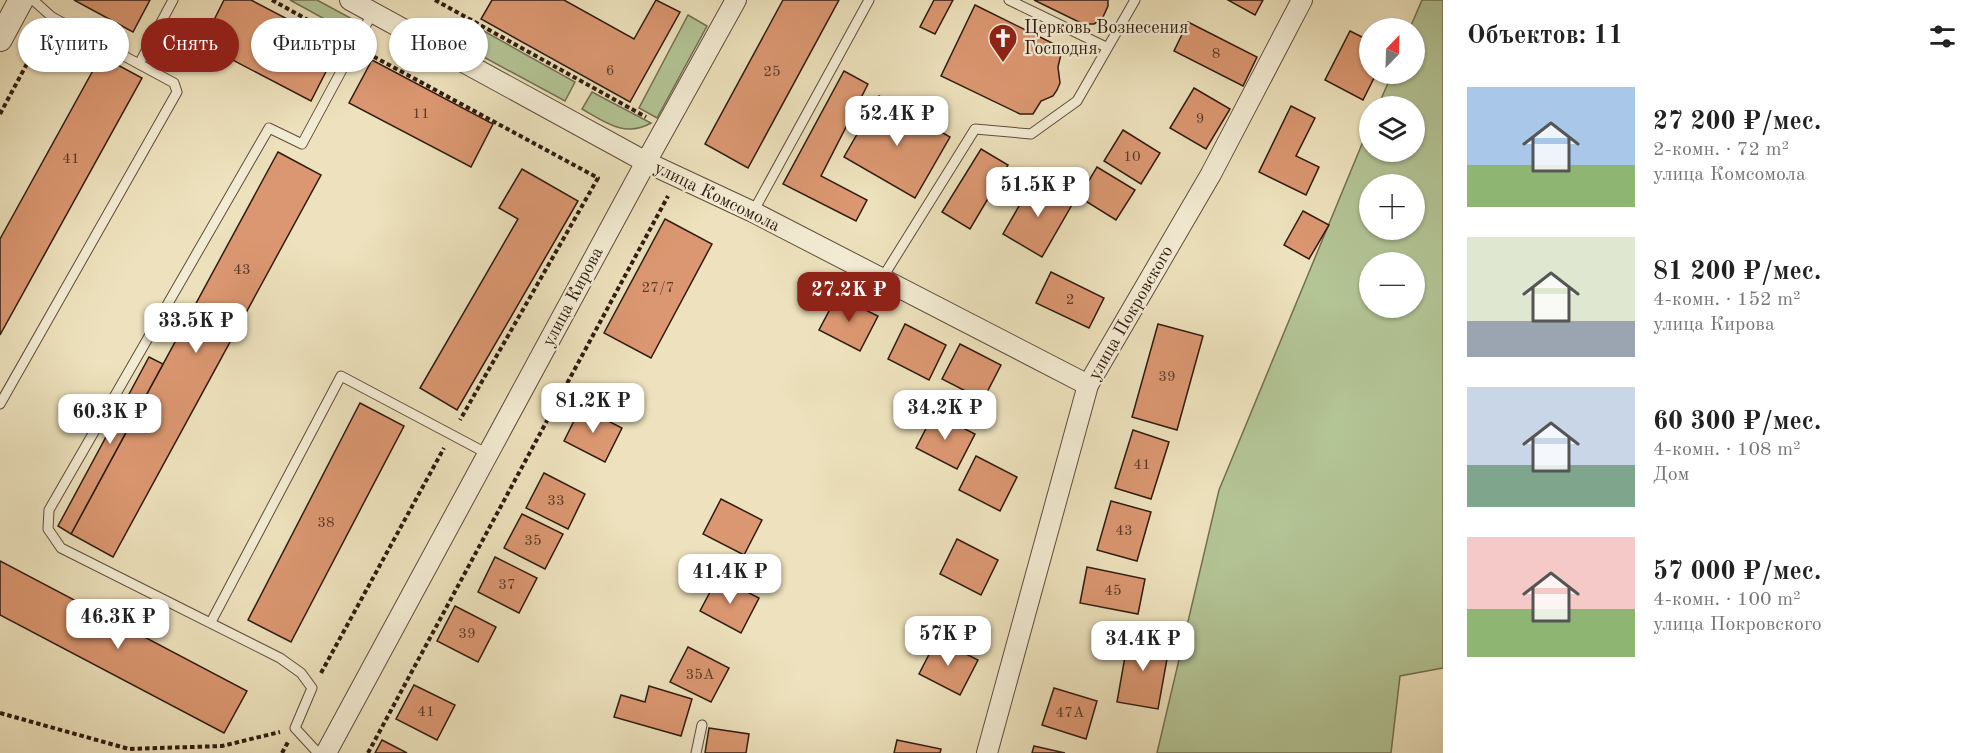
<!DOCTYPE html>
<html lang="ru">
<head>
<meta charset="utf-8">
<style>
  :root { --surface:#fff; --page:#f6f6f6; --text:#222; --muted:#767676; --accent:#8f2418 }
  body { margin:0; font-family:"Old Standard TT",serif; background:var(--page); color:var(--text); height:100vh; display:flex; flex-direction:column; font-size:22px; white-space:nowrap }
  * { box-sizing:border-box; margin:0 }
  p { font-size:20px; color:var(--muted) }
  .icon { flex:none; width:33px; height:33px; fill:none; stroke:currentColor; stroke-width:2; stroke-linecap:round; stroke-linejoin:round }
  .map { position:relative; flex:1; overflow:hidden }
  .drawer { display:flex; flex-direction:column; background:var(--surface); width:540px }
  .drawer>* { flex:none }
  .guide { position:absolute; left:18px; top:18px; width:570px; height:54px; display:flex; gap:12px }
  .needle { width:39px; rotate:23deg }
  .tools { position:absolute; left:1359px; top:18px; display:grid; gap:12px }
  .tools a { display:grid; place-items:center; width:66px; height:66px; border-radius:50%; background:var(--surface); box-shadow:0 2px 4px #0004; font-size:30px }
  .price { position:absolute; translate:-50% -51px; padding:0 14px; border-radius:12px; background:#fff; color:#222; font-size:20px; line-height:39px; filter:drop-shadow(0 2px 3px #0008) }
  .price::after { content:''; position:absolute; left:50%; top:36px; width:18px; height:14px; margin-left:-9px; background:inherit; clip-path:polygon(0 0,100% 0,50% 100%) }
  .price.on { background:var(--accent); color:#fff }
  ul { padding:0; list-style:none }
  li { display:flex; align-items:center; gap:18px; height:150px; padding:0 24px }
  li span { display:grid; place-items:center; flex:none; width:168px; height:120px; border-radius:0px; color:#555 }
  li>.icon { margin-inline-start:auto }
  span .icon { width:72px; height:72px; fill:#fffc; stroke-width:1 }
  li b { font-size:26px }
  h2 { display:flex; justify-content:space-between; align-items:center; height:72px; padding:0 24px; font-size:26px }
  .pill { padding:0 21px; border-radius:27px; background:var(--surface); box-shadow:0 2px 4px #0004; font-size:21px; line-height:54px }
  .pill.on { background:var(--accent); color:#fff }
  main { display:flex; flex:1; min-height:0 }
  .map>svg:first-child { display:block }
  .green { fill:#b3c495; stroke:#727052; stroke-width:1.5; fill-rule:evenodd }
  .building { fill:#db9771; stroke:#301b10; stroke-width:1.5 }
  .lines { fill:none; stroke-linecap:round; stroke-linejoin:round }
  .service-casing { stroke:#5f4d3b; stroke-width:11 }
  .minor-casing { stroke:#5f4d3b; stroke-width:22 }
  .tertiary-casing { stroke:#5f4d3b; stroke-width:26 }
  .path { stroke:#301b10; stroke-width:4; stroke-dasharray:4.5 3; stroke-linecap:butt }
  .service { stroke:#f3ecd4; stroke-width:9 }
  .minor { stroke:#f3ecd4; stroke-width:20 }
  .tertiary { stroke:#f3ecd4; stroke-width:24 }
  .labels { text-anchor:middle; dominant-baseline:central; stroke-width:4.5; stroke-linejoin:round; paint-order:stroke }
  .number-label { font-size:15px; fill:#5b3a28 }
  .poi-label { font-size:18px; fill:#301b10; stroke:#f3ecd4; text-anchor:start }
  .street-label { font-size:18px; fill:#301b10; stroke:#f3ecd4 }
</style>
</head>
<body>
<main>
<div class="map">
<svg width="1443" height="753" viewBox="0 0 1443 753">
  <rect width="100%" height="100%" fill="#ede2bd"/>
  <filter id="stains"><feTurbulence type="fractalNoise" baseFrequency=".00333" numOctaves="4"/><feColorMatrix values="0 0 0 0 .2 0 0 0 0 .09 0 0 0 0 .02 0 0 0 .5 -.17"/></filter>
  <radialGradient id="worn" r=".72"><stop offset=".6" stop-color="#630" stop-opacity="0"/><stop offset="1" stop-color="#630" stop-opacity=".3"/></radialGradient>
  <g class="green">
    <path d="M290,0H317L356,21L350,33Z"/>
    <path d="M1422,0H1443V668L1400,676L1391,753H1157L1219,490L1369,127L1370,152H1414V106H1378L1392,74H1414V28H1410ZM1414,184V230H1370V184ZM1414,262V308H1370V262Z"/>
    <path d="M688,15L707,26L657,118L639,108Z"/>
    <path d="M473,25L575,82L565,101L478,54Z"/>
    <path d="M592,92L651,123C625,138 605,122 582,109Z"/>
  </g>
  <g class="building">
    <path d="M74,0H150L133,32Z"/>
    <path d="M224,0H251L339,46L311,101L202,44Z"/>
    <path d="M492,0H564L634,39L656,0L680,12L630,102L481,19Z"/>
    <path d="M783,0H839L748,168L705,144Z"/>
    <path d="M934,0H953L935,34L920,27Z"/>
    <path d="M1034,0H1108V6L1102,19L1094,24H1083Z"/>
    <path d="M1228,0H1263L1255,15Z"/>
    <path d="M975,5L1054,44L1059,48L1061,54L1058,67L1060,83L1057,90L1053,96L1041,101L1033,114H1020L941,76Z"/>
    <path d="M1188,22L1257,57L1243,86L1174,51Z"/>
    <path d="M1350,31L1370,41V74H1376L1363,100L1325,80Z"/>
    <path d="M101,56L142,78L0,335V239Z"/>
    <path d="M372,60L493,124L471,167L349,103Z"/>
    <path d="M844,71L868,84L821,176L867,200L856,221L783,184Z"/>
    <path d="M1194,88L1230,109L1206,149L1170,128Z"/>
    <path d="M879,96L950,137L915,198L844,157Z"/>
    <path d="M1291,106L1315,118L1296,156L1319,167L1306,195L1259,172Z"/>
    <path d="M1123,130L1160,153L1141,184L1104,161Z"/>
    <path d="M981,149L1008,165L970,229L942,212Z"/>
    <path d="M278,152L321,175L113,557L71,534Z"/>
    <path d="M1097,167L1135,190L1116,220L1079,197Z"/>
    <path d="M522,169L578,201L457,410L420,388L518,219L499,208Z"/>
    <path d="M1034,180L1073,203L1042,257L1003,234Z"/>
    <path d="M1303,211L1329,225L1309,259L1284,245Z"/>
    <path d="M665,219L712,244L651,358L604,333Z"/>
    <path d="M1051,272L1104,298L1089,328L1036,303Z"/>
    <path d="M837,296L878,316L860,351L819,330Z"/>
    <path d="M905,324L946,345L929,380L888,359Z"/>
    <path d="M1158,324L1203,336L1177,430L1132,417Z"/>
    <path d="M960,344L1001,365L983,400L942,379Z"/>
    <path d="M149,357L163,364L71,534L58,526Z"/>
    <path d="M360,403L404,426L291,642L248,620Z"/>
    <path d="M581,407L622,428L605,462L564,441Z"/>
    <path d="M934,413L975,434L957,469L916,448Z"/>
    <path d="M1133,430L1169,442L1151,499L1115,488Z"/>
    <path d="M976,456L1017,477L1000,511L959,490Z"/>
    <path d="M544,473L585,494L568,529L526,508Z"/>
    <path d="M721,499L762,520L744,555L703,534Z"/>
    <path d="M1111,501L1151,512L1137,561L1097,550Z"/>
    <path d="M522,514L563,534L545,569L504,548Z"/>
    <path d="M957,539L998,560L981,595L940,574Z"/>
    <path d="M495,557L537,578L519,613L478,592Z"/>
    <path d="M0,561L247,691L224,733L0,615Z"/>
    <path d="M1087,567L1145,579L1138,614L1080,603Z"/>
    <path d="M718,577L759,598L741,633L700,611Z"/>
    <path d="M455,606L496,627L478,662L437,641Z"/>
    <path d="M1129,634L1170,642L1158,709L1117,702Z"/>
    <path d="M937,639L978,660L960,695L919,674Z"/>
    <path d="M688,647L729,668L711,702L670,682Z"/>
    <path d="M414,685L455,705L437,740L396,719Z"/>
    <path d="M649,686L692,699L681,736L614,717L621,695L645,702Z"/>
    <path d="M1054,688L1097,701L1086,739L1042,725Z"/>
    <path d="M709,728L749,734L746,753H705Z"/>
    <path d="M382,740L407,753H375Z"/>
    <path d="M897,740L941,749L940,753H894Z"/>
    <path d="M1034,746L1065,753H1032Z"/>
  </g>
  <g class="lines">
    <g class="service-casing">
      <g id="service">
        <path d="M1009,0L1106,47"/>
        <path d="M139,64L173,0"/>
        <path d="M753,212L869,0"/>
        <path d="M881,280L975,129L1031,134L1077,101L1135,0"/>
        <path d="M0,404L177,92L174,83L52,17L33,0"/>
        <path d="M211,622L341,376L488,454"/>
        <path d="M318,753L295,728L312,688L301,673L280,658L61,548L48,529L49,510L269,128L302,144L373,12"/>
        <path d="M696,753L702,725"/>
      </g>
    </g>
    <g class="minor-casing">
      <g id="minor">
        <path d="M350,0L646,162L753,212L1088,385"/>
        <path d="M326,753L646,162L736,0"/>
        <path d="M987,753L1088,385L1211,174L1302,0"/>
      </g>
    </g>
    <g class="tertiary-casing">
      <path id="tertiary" d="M0,39L21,0"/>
    </g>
    <g class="path">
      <path d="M272,0L342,39"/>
      <path d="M435,0L646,117"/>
      <path d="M367,53L598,178L460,420"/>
      <path d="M0,114L45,30"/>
      <path d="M321,673L444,448"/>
      <path d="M0,713L129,749L222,746L280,732"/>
      <path d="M282,753L288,742"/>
      <path d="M368,753L668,196"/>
    </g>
    <use href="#service" class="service"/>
    <use href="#minor" class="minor"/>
    <use href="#tertiary" class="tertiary"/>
  </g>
  <defs>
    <g id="church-pin" transform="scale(1.5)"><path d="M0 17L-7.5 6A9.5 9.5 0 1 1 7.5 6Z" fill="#8f2418" stroke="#f3ecd4"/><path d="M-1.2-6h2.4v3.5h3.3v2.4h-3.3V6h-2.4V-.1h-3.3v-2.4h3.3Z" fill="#fff"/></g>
  </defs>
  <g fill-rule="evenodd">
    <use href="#church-pin" x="1003" y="38"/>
  </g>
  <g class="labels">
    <g class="number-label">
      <text x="1216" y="54">8</text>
      <text x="610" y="71">6</text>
      <text x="772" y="72">25</text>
      <text x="421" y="114">11</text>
      <text x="1200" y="119">9</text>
      <text x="1132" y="157">10</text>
      <text x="71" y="159">41</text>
      <text x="242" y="270">43</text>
      <text x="658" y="288">27/7</text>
      <text x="1070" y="300">2</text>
      <text x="1167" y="377">39</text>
      <text x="1142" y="465">41</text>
      <text x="556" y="501">33</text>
      <text x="326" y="523">38</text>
      <text x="1124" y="531">43</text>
      <text x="533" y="541">35</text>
      <text x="507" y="585">37</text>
      <text x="1113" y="591">45</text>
      <text x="467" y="634">39</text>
      <text x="700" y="675">35А</text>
      <text x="426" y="712">41</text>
      <text x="1070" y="713">47А</text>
    </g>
    <g class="poi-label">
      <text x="1024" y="28">Церковь Вознесения<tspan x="1024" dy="21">Господня</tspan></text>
    </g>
    <g class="street-label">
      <text transform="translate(717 197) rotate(26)">улица Комсомола</text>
      <text transform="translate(573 297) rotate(-62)">улица Кирова</text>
      <text transform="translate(1131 313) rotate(-60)">улица Покровского</text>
    </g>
  </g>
  <rect width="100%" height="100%" filter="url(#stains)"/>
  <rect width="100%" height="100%" fill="url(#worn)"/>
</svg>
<div class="tools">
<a><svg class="needle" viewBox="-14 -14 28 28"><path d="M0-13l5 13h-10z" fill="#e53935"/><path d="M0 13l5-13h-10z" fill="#767676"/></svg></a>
<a><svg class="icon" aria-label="layers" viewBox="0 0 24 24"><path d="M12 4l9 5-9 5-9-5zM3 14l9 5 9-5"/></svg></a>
<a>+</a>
<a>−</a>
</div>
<b class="price" style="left:897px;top:147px">52.4K ₽</b>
<b class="price" style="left:1038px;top:218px">51.5K ₽</b>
<b class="price on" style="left:849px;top:323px">27.2K ₽</b>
<b class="price" style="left:196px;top:354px">33.5K ₽</b>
<b class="price" style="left:593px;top:434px">81.2K ₽</b>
<b class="price" style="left:945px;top:441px">34.2K ₽</b>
<b class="price" style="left:110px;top:445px">60.3K ₽</b>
<b class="price" style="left:730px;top:605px">41.4K ₽</b>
<b class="price" style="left:118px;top:650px">46.3K ₽</b>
<b class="price" style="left:948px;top:667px">57K ₽</b>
<b class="price" style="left:1143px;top:672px">34.4K ₽</b>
<div class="guide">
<a class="pill">Купить</a>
<a class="pill on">Снять</a>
<a class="pill">Фильтры</a>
<a class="pill">Новое</a>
</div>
</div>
<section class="drawer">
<h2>Объектов: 11<svg class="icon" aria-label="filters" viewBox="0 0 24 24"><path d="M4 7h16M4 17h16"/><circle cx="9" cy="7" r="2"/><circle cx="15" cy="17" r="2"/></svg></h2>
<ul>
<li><span style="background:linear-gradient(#a9c7e8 65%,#8fb573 0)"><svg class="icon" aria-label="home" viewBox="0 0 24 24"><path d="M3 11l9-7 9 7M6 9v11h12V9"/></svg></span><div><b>27 200 ₽/мес.</b><p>2-комн. · 72 m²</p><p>улица Комсомола</p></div></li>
<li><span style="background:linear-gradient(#dfe7d0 70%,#9aa5b1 0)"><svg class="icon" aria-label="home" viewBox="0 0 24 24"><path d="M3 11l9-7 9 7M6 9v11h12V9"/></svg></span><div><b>81 200 ₽/мес.</b><p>4-комн. · 152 m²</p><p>улица Кирова</p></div></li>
<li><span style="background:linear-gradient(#c9d6e8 65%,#7fa58c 0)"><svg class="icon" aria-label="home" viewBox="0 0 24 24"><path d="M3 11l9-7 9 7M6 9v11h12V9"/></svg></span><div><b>60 300 ₽/мес.</b><p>4-комн. · 108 m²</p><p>Дом</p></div></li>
<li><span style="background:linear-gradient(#f6c9c9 60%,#8fb573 0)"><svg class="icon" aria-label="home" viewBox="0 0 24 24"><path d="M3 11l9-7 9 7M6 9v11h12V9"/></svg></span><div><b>57 000 ₽/мес.</b><p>4-комн. · 100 m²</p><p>улица Покровского</p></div></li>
</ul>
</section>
</main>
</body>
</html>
